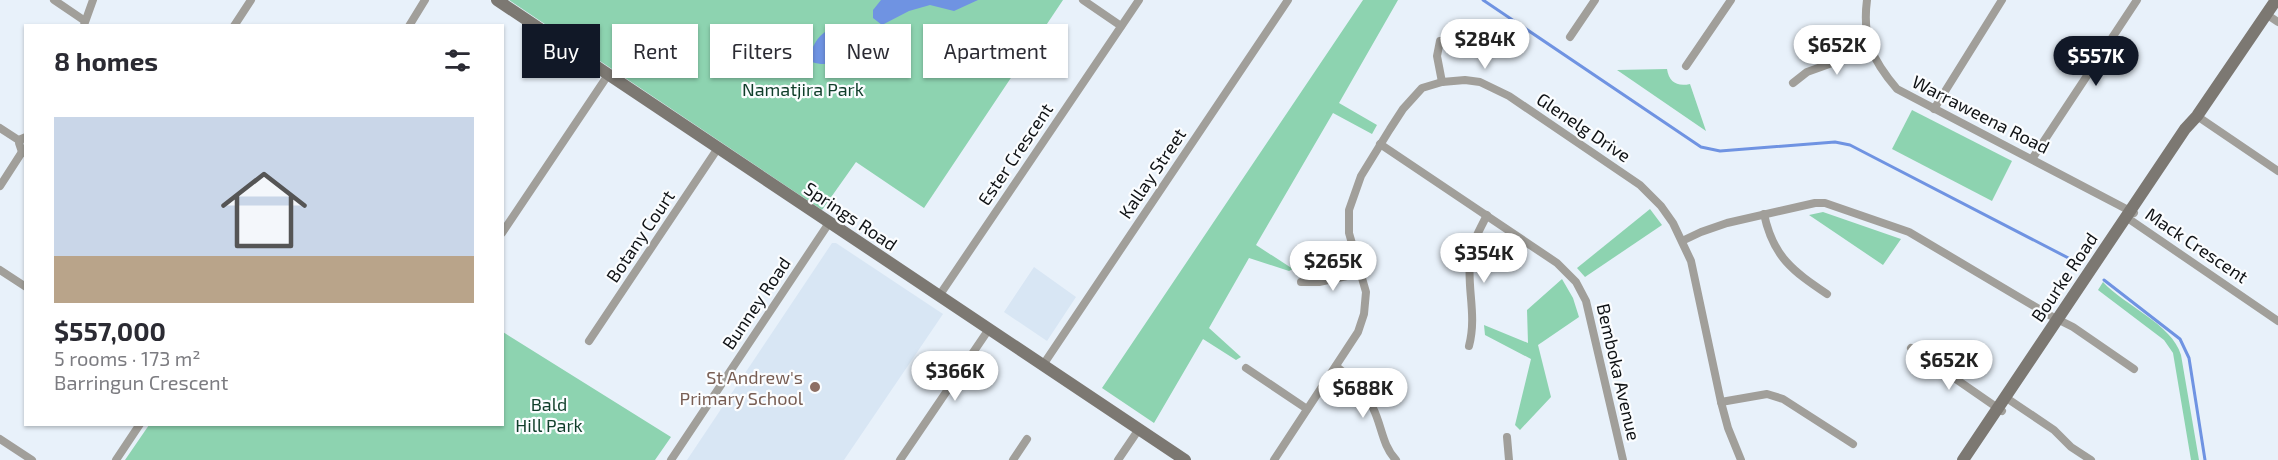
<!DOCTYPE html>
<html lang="en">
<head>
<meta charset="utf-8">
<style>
  :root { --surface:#fff; --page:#f7f7f7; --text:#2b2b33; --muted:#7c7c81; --accent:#111827 }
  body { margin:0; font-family:"Exo 2",sans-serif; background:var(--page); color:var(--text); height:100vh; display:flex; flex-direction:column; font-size:22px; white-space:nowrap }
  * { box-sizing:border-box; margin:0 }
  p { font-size:20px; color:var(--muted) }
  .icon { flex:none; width:33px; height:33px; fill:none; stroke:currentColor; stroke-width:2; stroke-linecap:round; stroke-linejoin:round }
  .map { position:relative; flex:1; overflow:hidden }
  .details { position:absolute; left:24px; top:24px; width:480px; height:402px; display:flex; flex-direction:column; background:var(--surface); border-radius:0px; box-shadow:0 2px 4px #0004 }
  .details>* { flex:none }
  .hud { position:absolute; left:522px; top:24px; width:570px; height:54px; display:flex; gap:12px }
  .price { position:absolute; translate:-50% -51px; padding:0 14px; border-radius:21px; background:#fff; color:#222; font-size:20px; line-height:39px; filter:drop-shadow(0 2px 3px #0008) }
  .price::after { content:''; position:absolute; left:50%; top:36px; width:18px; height:14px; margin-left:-9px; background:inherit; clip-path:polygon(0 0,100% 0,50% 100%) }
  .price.current { background:var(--accent); color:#fff }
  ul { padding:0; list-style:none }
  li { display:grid; align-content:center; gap:12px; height:318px; padding:0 30px }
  li span { display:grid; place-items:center; height:186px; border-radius:0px; color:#555 }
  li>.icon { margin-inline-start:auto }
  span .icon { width:108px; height:108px; fill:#fffc; stroke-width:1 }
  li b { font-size:26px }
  h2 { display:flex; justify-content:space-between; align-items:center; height:72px; padding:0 30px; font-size:26px }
  .pill { padding:0 21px; border-radius:0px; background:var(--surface); box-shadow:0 2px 4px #0004; font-size:21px; line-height:54px }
  .pill.current { background:var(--accent); color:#fff }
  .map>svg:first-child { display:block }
  .built { fill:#d8e6f4 }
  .green { fill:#8dd3b0 }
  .water { fill:#6f93e2 }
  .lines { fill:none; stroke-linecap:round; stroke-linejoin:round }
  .stream { stroke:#6f93e2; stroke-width:3 }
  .street { stroke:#a19f9a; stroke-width:8 }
  .secondary { stroke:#7c7872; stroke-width:12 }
  .education-dot { fill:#8d6e63; stroke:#fbfdff; stroke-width:2 }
  .labels { text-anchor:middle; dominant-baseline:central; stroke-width:4.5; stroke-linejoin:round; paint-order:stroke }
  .park-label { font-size:18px; fill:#0f3e2a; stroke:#fbfdff }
  .street-label { font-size:18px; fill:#0f1215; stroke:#fbfdff }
  .education-label { font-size:18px; fill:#785e54; stroke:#fbfdff; text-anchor:end }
</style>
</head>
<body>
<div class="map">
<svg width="2278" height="460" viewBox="0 0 2278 460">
  <rect width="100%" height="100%" fill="#e8f1fa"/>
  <g class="built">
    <path d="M832,243H836L943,314L844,460H687Z"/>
    <path d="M1034,267L1076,297L1047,341L1004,312Z"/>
  </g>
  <g class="green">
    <path d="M509,0H1063L924,208L856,162L822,210Z"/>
    <path d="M1363,0H1398L1339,103L1377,125L1372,134L1333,113L1256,245L1293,269L1289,271L1249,258L1209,328L1241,357L1236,360L1203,339L1154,423L1102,388Z"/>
    <path d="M1667,69C1669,82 1677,87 1690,84L1706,131L1617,70Z"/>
    <path d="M1912,110L2012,161L1992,201L1892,149Z"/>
    <path d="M1650,209L1662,225L1585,277L1577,268Z"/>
    <path d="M1823,212L1898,238L1901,239L1883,265L1809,215Z"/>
    <path d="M1562,279L1573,298L1579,317L1538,345L1551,397L1520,430L1515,425L1531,359L1485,335L1484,325L1528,343L1527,310Z"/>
    <path d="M2103,282C2125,306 2172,324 2181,355L2199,460H2191L2173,353L2164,340L2098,290Z"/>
    <path d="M503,332L671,437L655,460H125L149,425L502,424Z"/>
  </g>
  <g class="water">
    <path d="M881,0H978L954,11L930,5L909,11L882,25L873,18V10Z"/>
    <path d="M844,26L850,35L852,47C841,60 830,68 812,62L810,53C819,34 823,30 844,26Z"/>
  </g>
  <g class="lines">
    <g class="stream">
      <path d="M1483,0L1701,147L1720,151L1835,142L1850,145L2080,264"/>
      <path d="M2104,280L2180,339L2189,358L2205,460"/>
    </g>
    <g class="street">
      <path d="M54,0L85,21"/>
      <path d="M1083,0L1121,26"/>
      <path d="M1867,0C1862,38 1872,60 1897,89L2134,213"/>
      <path d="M2266,14L2278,22"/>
      <path d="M84,25L93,0"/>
      <path d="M234,26L251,0"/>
      <path d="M409,26L425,0"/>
      <path d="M1570,37L1595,0"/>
      <path d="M1440,41L1437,56L1442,82"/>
      <path d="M1686,66L1731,0"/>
      <path d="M1793,83L1807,72L1871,49"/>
      <path d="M1934,109L2002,0"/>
      <path d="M2197,116L2278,171"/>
      <path d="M0,128L20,141"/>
      <path d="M1380,144L1557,263L1576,282L1586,301L1623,460"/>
      <path d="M25,153L22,152L19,143L21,139L26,137"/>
      <path d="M2032,159L2137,0"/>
      <path d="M0,186L22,152"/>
      <path d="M1764,214C1773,257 1793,271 1827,294"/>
      <path d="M2126,217L2278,321"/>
      <path d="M502,233L608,75"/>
      <path d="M1682,241L1701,232L1727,223L1815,203H1825L1909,232L2049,315L2073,327L2134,369"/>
      <path d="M0,270L26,287"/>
      <path d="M1301,282H1319L1361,273"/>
      <path d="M939,296L1139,0"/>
      <path d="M589,341L718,148"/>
      <path d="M1469,346C1477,316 1467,289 1470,260C1471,244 1480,229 1487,215"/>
      <path d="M1911,348L2002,411"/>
      <path d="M1043,365L1288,0"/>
      <path d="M1336,366C1351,379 1365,390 1373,408C1382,426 1382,445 1396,460"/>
      <path d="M1246,368L1307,409"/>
      <path d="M2005,397L2054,430L2071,447L2091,460"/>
      <path d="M1721,402L1767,394L1783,399L1853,444"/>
      <path d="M1507,437L1509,460"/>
      <path d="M0,439L32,460"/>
      <path d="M116,460L140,424"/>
      <path d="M671,460L829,223"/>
      <path d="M900,460L989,329"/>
      <path d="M1013,460L1027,439"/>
      <path d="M1118,460L1139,429"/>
      <path d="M1274,460L1358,332L1364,314L1366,292L1349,233V210L1361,176L1390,129L1403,109L1422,88L1442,82L1465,80L1480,82L1509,96L1640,185L1661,206L1673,223L1691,261L1721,402L1728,428L1741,460"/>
    </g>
    <g class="secondary">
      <path d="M497,0L1185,460"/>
      <path d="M1963,460L2185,129L2197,116L2276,0"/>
    </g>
  </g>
  <circle class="education-dot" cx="815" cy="387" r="6"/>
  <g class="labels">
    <g class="park-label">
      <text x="803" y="89">Namatjira Park</text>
      <text x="549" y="404">Bald<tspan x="549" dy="21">Hill Park</tspan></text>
    </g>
    <g class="street-label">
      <text transform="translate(1981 114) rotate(27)">Warraweena Road</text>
      <text transform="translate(1584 127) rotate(34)">Glenelg Drive</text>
      <text transform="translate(1015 154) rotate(-56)">Ester Crescent</text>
      <text transform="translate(1152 173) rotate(-56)">Kallay Street</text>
      <text transform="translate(851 216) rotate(34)">Springs Road</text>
      <text transform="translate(640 236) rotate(-56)">Botany Court</text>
      <text transform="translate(2197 245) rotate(34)">Mack Crescent</text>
      <text transform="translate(2064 277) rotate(-56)">Bourke Road</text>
      <text transform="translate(756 303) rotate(-56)">Bunney Road</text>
      <text transform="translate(1619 372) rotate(77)">Bemboka Avenue</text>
    </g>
    <g class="education-label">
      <text x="803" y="377">St Andrew's<tspan x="803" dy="21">Primary School</tspan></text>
    </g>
  </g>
</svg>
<b class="price" style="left:1485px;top:70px">$284K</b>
<b class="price" style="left:1837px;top:76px">$652K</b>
<b class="price current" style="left:2096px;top:87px">$557K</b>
<b class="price" style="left:1484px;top:284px">$354K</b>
<b class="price" style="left:1333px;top:292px">$265K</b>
<b class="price" style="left:1949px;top:391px">$652K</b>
<b class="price" style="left:955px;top:402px">$366K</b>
<b class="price" style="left:1363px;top:419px">$688K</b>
<div class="hud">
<a class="pill current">Buy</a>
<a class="pill">Rent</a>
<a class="pill">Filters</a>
<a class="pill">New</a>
<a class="pill">Apartment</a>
</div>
<section class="details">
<h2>8 homes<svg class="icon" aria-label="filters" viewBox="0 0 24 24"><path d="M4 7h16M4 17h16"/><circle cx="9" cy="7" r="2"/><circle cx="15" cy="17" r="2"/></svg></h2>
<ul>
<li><span style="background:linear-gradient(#c9d6e8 75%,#b9a48a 0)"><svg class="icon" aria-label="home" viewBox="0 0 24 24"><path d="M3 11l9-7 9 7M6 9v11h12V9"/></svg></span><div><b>$557,000</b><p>5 rooms · 173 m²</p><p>Barringun Crescent</p></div></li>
</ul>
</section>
</div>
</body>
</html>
